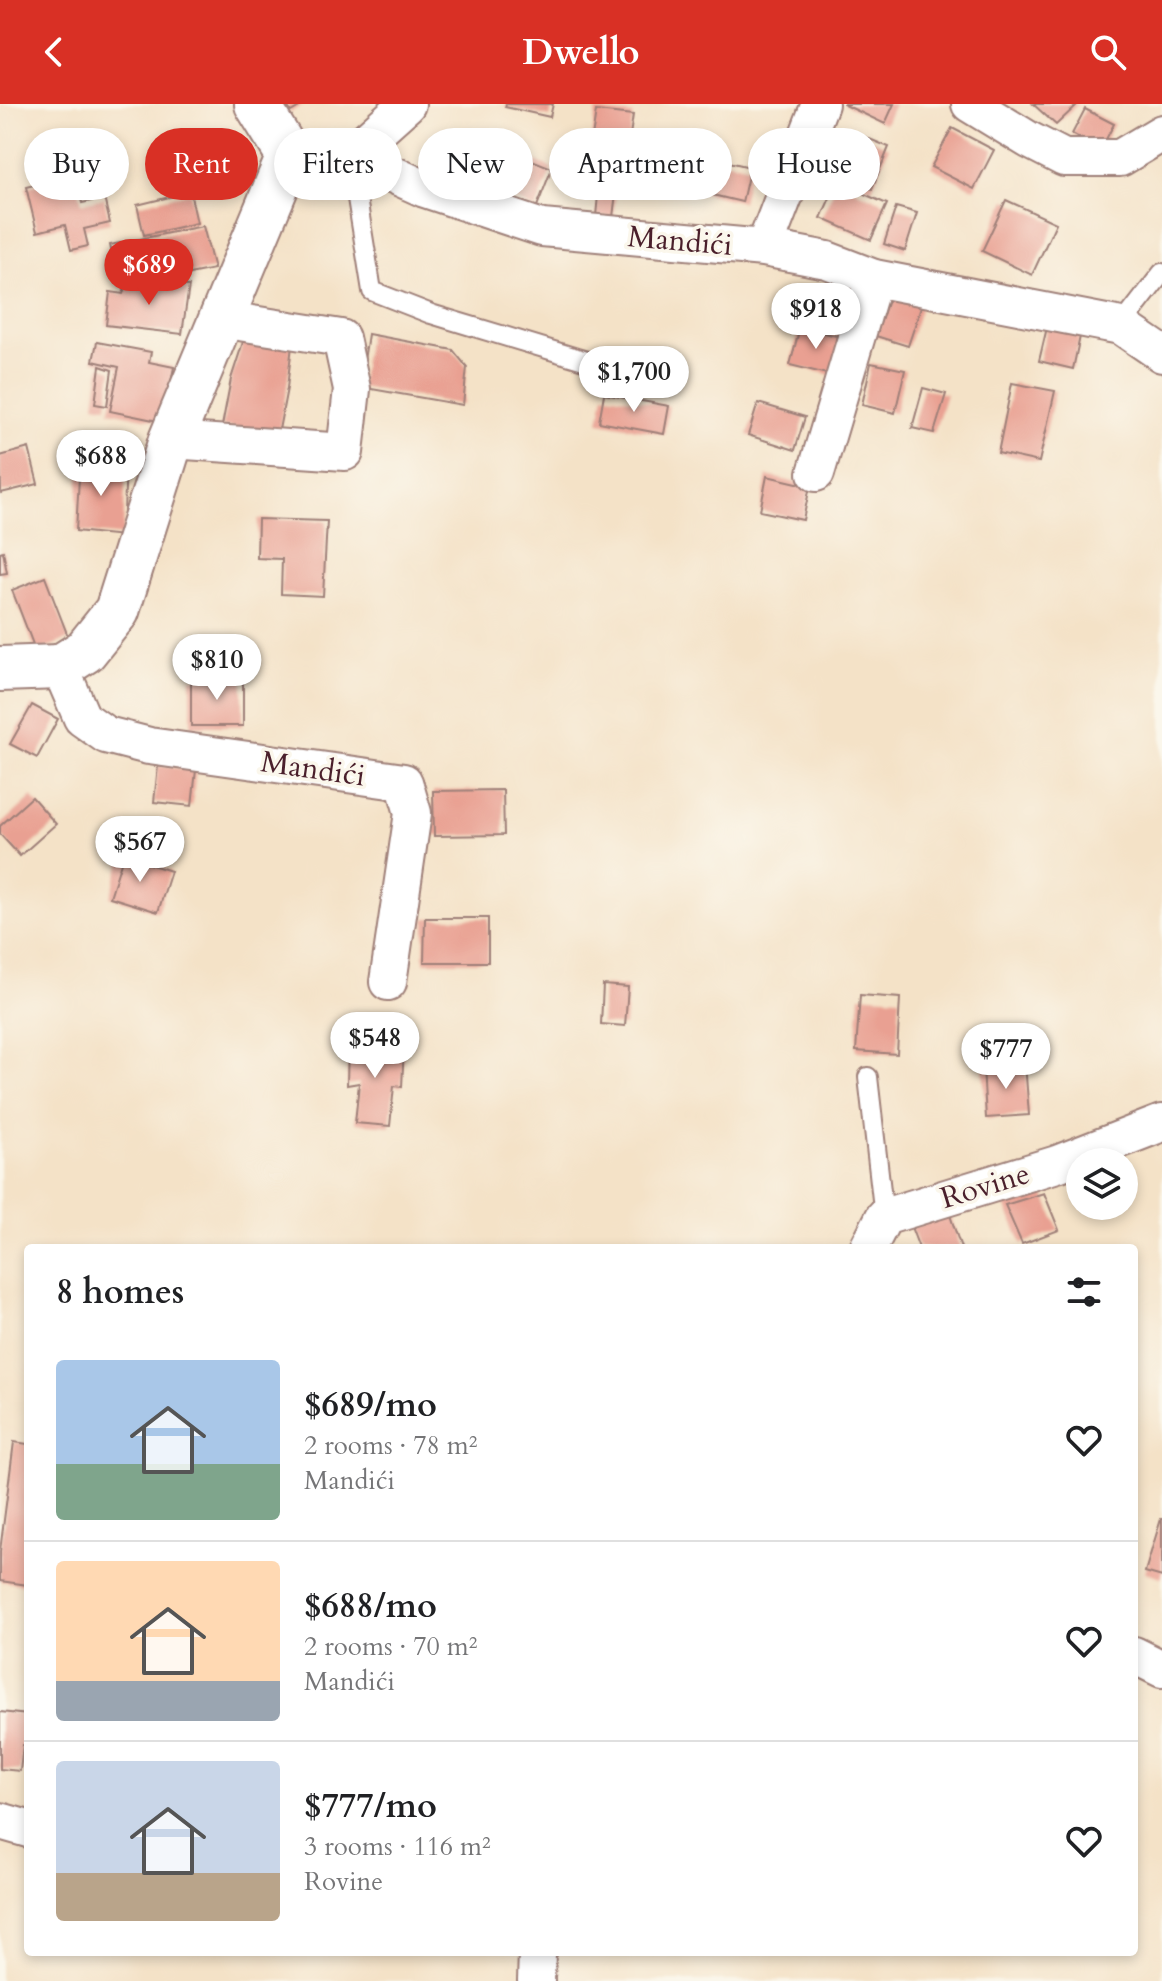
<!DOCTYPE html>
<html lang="en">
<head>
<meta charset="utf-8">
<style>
  :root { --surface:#fff; --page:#f2f2f2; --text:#202124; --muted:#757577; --line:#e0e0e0; --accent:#d93025 }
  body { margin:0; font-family:Cardo,serif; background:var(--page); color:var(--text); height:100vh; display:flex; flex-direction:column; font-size:30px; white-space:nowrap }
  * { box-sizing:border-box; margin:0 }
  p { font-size:26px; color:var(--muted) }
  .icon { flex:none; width:44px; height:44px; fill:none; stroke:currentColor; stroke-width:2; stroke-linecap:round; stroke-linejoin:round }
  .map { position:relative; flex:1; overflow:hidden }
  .details { position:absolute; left:24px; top:1140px; width:1114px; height:712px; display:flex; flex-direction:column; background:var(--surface); border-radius:8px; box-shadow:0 4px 12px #0003 }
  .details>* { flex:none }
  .guide { position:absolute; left:24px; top:24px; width:1114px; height:72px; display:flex; gap:16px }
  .fabs { position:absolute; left:1066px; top:1044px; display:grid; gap:16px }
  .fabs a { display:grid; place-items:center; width:72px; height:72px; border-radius:50%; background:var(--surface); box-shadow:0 4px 12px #0003; font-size:40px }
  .price { position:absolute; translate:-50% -68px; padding:0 18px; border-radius:28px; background:#fff; color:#222; font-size:26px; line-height:52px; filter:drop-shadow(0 2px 4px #0008) }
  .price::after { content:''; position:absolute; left:50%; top:48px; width:24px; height:18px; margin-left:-12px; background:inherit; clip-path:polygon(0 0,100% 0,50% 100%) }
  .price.active { background:var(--accent); color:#fff }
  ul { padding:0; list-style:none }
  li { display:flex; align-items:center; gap:24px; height:200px; padding:0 32px }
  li+li { border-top:2px solid var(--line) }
  li span { display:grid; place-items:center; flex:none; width:224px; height:160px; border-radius:8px; color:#555 }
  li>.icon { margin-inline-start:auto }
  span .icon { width:96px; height:96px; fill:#fffc; stroke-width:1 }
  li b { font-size:34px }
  h2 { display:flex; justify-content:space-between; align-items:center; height:96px; padding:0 32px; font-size:34px }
  .pill { padding:0 28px; border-radius:36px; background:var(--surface); box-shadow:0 4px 12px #0003; font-size:28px; line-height:72px }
  .pill.active { background:var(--accent); color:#fff }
  header { display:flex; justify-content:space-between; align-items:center; height:104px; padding:0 32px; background:var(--accent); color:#fff; font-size:36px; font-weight:600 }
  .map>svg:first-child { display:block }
  .building { fill:#e9a092 }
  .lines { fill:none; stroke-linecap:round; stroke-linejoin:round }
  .lane-casing { stroke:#9f8079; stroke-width:22 }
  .street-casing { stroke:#9f8079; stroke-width:40 }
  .secondary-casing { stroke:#9f8079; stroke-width:48 }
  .lane { stroke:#fff; stroke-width:18 }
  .street { stroke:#fff; stroke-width:36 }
  .secondary { stroke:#fff; stroke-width:44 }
  .labels { text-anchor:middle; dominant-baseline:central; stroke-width:7; stroke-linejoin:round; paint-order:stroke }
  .street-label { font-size:30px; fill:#4a1f2b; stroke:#fbf7ec }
</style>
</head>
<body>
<header><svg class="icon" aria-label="back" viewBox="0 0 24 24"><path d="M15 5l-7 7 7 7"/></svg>Dwello<svg class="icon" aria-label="search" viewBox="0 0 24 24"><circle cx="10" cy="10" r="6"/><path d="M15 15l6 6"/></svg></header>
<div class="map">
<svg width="1162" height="1877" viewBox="0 0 1162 1877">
  <rect width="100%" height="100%" fill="#fbf7ec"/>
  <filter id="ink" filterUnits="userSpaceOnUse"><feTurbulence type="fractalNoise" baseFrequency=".0125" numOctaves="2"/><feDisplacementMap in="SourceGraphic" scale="16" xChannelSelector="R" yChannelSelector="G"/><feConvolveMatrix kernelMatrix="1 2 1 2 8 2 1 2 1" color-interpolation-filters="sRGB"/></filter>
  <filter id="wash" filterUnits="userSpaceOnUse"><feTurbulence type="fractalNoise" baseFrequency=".006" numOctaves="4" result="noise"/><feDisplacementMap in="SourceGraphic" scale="32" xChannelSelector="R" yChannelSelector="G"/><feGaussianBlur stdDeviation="1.8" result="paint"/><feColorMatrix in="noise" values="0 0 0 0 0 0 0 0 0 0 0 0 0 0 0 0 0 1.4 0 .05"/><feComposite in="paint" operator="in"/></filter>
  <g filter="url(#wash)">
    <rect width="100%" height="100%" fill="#f4e2c7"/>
    <g id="blocks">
      <g class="building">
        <path d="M286,0H304L291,8Z"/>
        <path d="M506,0H553L550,13L505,3Z"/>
        <path d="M843,0H894L885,20Z"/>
        <path d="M1033,0H1078L1056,21Z"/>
        <path d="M1085,5L1114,20L1101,45L1072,30Z"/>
        <path d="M596,7L633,11L628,45L591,40Z"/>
        <path d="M952,24L994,46L974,85L931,63Z"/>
        <path d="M850,27L889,43L872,85L832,68Z"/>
        <path d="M504,45L552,64L536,105L488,85Z"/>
        <path d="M712,54L750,63L742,98L704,89Z"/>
        <path d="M324,62L342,68L336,85L319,79Z"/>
        <path d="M75,71L82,99L104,94L110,119L84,125L88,142L71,146L65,121L37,128L26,83Z"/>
        <path d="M600,71L618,73L613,113L596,112Z"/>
        <path d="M837,78L887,100L871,136L821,114Z"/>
        <path d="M190,88L197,119L144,131L137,101Z"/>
        <path d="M1006,96L1056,119L1032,171L982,147Z"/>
        <path d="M896,103L917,109L905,147L884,140Z"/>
        <path d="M203,122L214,165L165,175L117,172L110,141Z"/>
        <path d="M128,177L189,182L182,230L106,221L110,188L123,190Z"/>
        <path d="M890,190L922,200L908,242L876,232Z"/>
        <path d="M1049,215L1082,223L1073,265L1039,257Z"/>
        <path d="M800,223L841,233L831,271L790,261Z"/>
        <path d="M368,230L453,246L467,263L463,301L360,283Z"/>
        <path d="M245,232L292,241L287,284L278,331L222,322L231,275Z"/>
        <path d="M97,238L151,248L149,258L174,263L163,318L110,307L119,263L93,257Z"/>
        <path d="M871,259L905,266L895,309L862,301Z"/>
        <path d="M100,262L112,266L107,302L95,300Z"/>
        <path d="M1012,279L1055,287L1039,358L998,349Z"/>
        <path d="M923,284L946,290L934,329L912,324Z"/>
        <path d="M604,290L669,302L664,330L599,318Z"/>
        <path d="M758,299L805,313L795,346L748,331Z"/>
        <path d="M29,344L38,380L1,389L0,352Z"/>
        <path d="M80,356L126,359L123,432L76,427Z"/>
        <path d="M767,372L810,382L803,416L760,407Z"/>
        <path d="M258,415L327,417L323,492L281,490L282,455L257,454Z"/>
        <path d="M3,447L7,469L0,470V448Z"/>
        <path d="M45,473L69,535L36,548L12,486Z"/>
        <path d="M191,574L243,575V622H191Z"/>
        <path d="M32,601L58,615L37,654L10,640Z"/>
        <path d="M158,662L196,666L192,702L154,698Z"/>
        <path d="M503,686L504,731L434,732L433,687Z"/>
        <path d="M32,693L56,720L20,752L0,730V722Z"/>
        <path d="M123,752L171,767L158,808L110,793Z"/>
        <path d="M425,814H488V858H424Z"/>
        <path d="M603,881L628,883L625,922L601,920Z"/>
        <path d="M860,891L900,894L897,950L856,947Z"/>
        <path d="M348,939L404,941L402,983L394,982L390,1022L355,1019L359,979L347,981Z"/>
        <path d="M1025,959L1029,1011L986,1014L983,962Z"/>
        <path d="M1044,1089L1059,1126L1022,1140L1005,1101Z"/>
        <path d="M950,1111L961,1144H919L911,1123Z"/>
        <path d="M14,1338L28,1340V1481L0,1477V1447Z"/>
        <path d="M1161,1415H1162V1473L1145,1468Z"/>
        <path d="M0,1608L28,1611V1641H23L20,1667L0,1665Z"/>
      </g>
    </g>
  </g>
  <g filter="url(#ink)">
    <use href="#blocks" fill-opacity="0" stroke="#9f8079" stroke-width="2"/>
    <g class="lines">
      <g class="lane-casing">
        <g id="lane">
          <path d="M350,51L372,187L431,210L587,257"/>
          <path d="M1121,222L1162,169"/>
          <path d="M868,973L884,1113"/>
        </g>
      </g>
      <g class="street-casing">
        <g id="street">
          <path d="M970,0L1029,36L1064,54H1120L1162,29"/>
          <path d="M350,51L407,0"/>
          <path d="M289,52L350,51L425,85L542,124L764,144L827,156L874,174L1121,222L1162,250"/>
          <path d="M764,144L820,0"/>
          <path d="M171,336L345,348L352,285L341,234L220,215"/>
          <path d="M816,369L874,174"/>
          <path d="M60,563L82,614L106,631L149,642L404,678L413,709L388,878"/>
          <path d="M868,1144L884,1113L1057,1060L1162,1019"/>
          <path d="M1134,1551L1162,1565"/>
          <path d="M0,1717L28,1725"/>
          <path d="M536,1877L537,1848"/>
        </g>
      </g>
      <g class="secondary-casing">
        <path id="secondary" d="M0,565L60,563L85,547L117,507L171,336L289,52L257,0"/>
      </g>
      <use href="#lane" class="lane"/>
      <use href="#street" class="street"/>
      <use href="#secondary" class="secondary"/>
    </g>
  </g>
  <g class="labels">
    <g class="street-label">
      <text transform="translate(680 137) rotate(5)">Mandići</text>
      <text transform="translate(313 665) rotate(8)">Mandići</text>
      <text transform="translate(985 1082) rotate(-17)">Rovine</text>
    </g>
  </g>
</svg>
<div class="fabs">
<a><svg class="icon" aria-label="layers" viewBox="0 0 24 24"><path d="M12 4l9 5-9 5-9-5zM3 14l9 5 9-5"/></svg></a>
</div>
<b class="price active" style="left:149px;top:203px">$689</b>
<b class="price" style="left:816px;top:247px">$918</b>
<b class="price" style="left:634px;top:310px">$1,700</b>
<b class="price" style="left:101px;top:394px">$688</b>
<b class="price" style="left:217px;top:598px">$810</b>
<b class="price" style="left:140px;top:780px">$567</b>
<b class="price" style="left:375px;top:976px">$548</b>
<b class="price" style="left:1006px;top:987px">$777</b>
<div class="guide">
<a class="pill">Buy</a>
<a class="pill active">Rent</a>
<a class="pill">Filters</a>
<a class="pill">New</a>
<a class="pill">Apartment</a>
<a class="pill">House</a>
</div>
<section class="details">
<h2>8 homes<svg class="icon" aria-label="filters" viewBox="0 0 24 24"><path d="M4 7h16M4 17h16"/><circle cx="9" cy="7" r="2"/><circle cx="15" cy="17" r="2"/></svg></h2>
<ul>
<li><span style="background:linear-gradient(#a9c7e8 65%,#7fa58c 0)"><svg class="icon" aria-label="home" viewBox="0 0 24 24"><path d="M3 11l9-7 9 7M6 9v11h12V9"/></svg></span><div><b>$689/mo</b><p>2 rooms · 78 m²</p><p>Mandići</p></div><svg class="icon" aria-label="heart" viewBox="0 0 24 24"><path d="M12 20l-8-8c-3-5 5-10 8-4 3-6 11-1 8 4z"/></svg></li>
<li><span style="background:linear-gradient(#ffd9b3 75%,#9aa5b1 0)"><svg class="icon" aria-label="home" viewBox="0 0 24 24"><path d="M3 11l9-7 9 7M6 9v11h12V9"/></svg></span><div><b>$688/mo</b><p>2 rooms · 70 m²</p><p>Mandići</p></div><svg class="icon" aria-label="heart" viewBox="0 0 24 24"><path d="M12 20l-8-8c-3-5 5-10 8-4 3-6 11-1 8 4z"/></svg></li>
<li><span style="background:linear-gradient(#c9d6e8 70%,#b9a48a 0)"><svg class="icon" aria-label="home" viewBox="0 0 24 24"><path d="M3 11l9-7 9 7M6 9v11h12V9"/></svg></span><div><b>$777/mo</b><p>3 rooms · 116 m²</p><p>Rovine</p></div><svg class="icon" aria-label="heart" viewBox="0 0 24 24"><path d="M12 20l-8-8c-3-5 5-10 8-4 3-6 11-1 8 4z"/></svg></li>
</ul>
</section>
</div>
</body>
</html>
